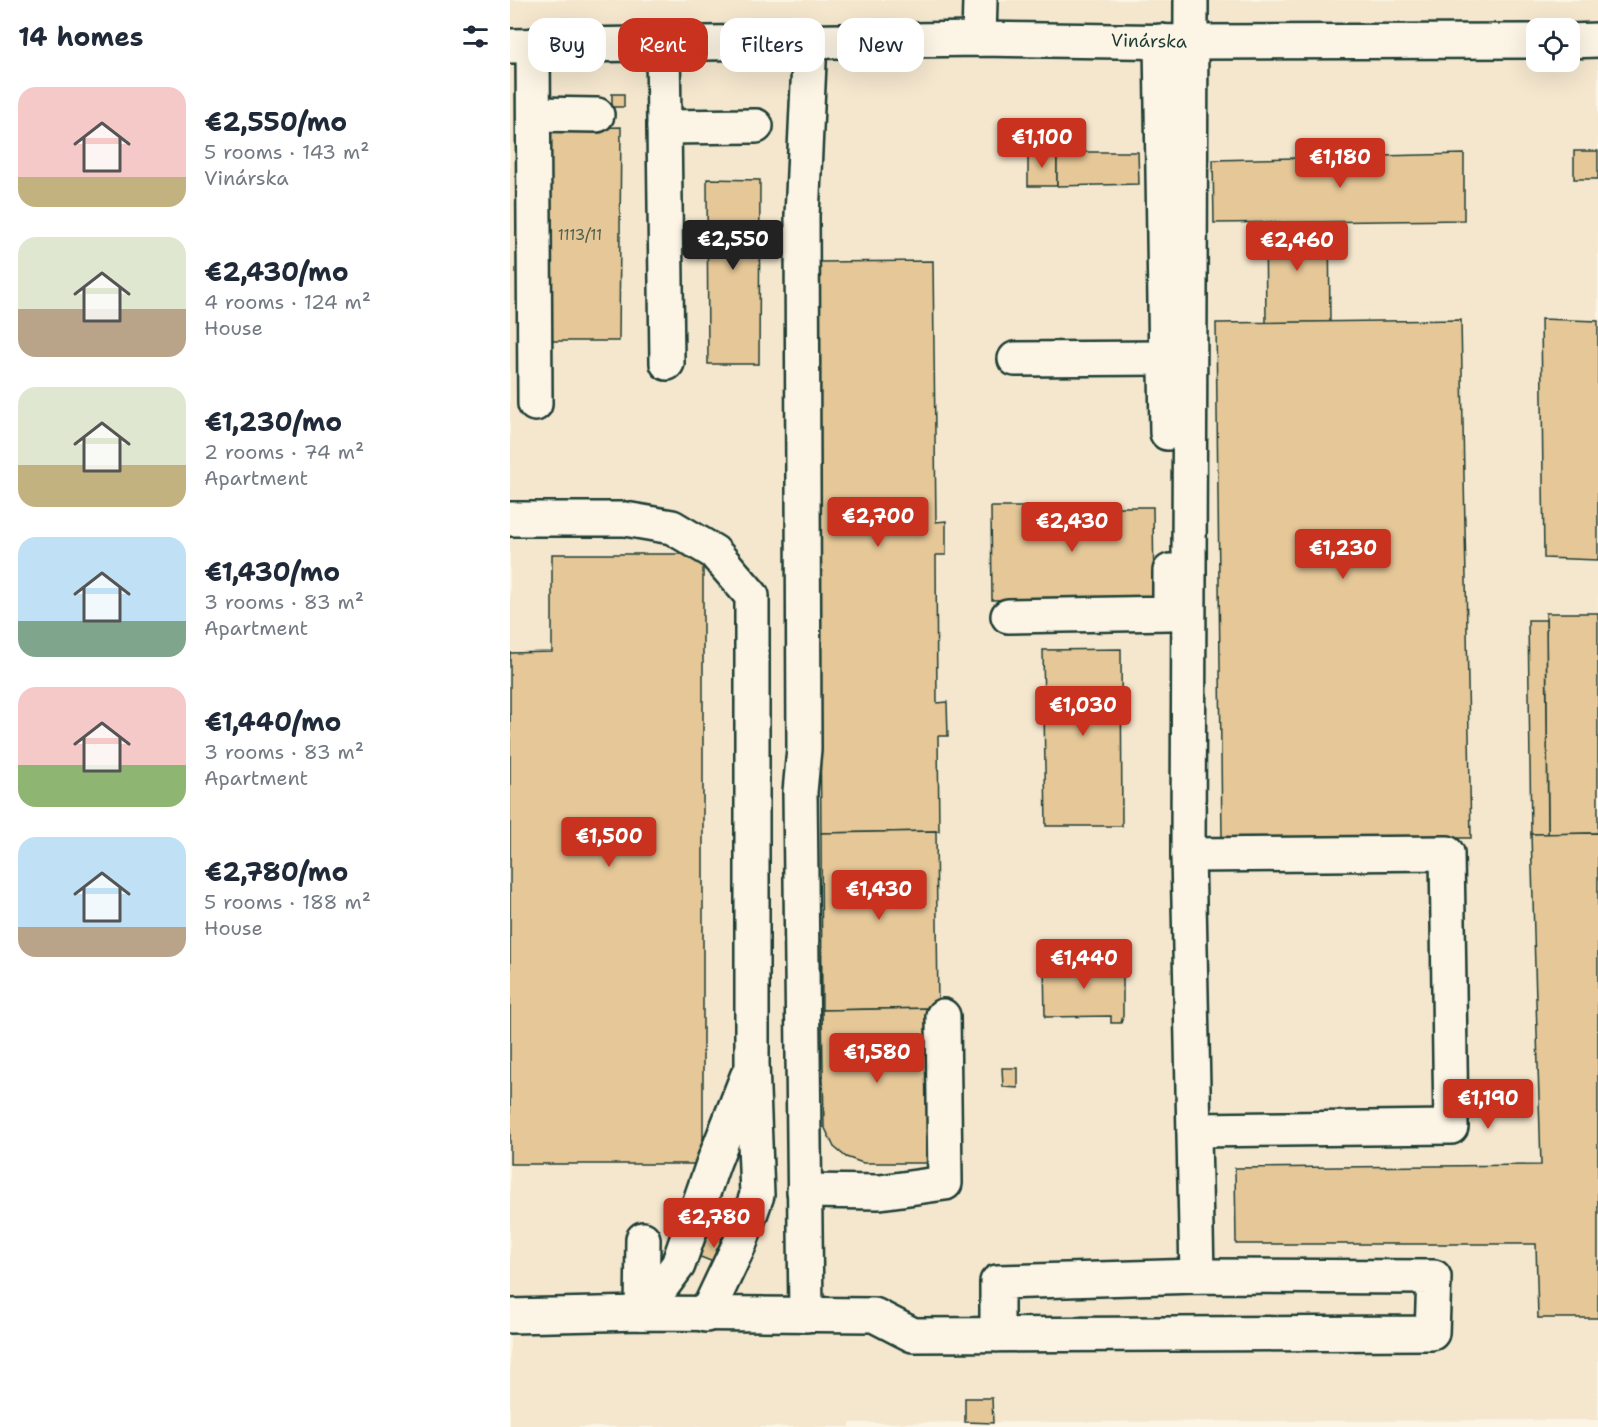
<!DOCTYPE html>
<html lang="en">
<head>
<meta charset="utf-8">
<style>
  :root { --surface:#fff; --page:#f6f6f7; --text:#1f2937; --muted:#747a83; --accent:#c8321e }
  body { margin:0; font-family:"Shantell Sans",sans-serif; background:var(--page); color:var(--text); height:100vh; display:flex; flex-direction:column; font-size:22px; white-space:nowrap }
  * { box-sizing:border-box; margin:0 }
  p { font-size:20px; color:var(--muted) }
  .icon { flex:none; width:33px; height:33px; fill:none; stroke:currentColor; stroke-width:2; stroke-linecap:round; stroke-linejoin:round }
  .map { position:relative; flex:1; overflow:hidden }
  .panel { display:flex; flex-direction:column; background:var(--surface); width:510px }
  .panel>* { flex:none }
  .guide { position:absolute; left:18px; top:18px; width:570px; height:54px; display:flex; gap:12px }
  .tools { position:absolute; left:1016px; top:18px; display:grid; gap:12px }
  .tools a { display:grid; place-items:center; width:54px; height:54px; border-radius:12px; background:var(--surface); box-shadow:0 6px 24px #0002; font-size:30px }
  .price { position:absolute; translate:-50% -51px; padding:0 14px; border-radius:6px; background:var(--accent); color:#fff; font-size:20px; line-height:39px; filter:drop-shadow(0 2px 3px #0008) }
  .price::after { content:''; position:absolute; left:50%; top:36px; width:18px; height:14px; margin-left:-9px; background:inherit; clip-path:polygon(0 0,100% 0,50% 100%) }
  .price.current { background:#222; color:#fff }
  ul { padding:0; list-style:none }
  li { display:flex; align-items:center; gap:18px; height:150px; padding:0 18px }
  li span { display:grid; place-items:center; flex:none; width:168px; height:120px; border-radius:18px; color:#555 }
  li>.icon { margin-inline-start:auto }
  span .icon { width:72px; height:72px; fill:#fffc; stroke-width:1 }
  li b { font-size:26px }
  h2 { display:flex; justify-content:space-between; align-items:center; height:72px; padding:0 18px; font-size:26px }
  .pill { padding:0 21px; border-radius:18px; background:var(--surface); box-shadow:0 6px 24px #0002; font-size:21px; line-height:54px }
  .pill.current { background:var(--accent); color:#fff }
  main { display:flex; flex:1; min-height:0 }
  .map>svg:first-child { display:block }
  .built { fill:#f5e7ce; fill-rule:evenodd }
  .building { fill:#e5c798; stroke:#1f3d34; stroke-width:1.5 }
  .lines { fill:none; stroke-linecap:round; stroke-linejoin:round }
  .minor-casing { stroke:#1f3d34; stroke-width:38 }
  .minor { stroke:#fcf5e5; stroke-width:33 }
  .labels { text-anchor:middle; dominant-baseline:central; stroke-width:5; stroke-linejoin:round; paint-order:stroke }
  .number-label { font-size:15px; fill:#50604d }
  .street-label { font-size:18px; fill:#1f3d34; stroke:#fcf5e5 }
</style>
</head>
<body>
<main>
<section class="panel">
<h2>14 homes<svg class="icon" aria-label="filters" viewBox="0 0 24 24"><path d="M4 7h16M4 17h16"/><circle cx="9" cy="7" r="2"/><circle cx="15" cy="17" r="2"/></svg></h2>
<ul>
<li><span style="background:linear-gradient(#f6c9c9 75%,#c2b280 0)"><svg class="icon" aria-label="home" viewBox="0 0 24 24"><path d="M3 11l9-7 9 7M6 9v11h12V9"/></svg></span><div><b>€2,550/mo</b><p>5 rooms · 143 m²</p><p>Vinárska</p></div></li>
<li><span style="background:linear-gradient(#dfe7d0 60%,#b9a48a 0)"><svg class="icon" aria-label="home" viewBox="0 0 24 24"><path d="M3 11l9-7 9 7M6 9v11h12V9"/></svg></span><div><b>€2,430/mo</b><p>4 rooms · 124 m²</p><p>House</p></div></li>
<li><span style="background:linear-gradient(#dfe7d0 65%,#c2b280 0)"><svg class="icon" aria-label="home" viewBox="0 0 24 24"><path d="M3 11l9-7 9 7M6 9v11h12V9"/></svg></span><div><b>€1,230/mo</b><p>2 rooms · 74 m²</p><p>Apartment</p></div></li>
<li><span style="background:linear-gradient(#bfe0f5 70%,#7fa58c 0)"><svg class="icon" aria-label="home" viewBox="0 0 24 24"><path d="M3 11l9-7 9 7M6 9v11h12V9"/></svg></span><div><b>€1,430/mo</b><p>3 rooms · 83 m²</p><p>Apartment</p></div></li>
<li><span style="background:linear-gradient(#f6c9c9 65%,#8fb573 0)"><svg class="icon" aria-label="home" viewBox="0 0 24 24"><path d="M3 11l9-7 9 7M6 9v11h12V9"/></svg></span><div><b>€1,440/mo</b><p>3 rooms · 83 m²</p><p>Apartment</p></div></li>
<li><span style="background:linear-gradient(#bfe0f5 75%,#b9a48a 0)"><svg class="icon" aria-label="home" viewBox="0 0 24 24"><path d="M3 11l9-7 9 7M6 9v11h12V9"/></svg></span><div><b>€2,780/mo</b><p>5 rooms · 188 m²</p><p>House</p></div></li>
</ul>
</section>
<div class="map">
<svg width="1088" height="1427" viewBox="0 0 1088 1427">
  <rect width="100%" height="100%" fill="#fcf5e5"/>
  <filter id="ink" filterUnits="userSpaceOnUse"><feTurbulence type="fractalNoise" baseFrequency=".0167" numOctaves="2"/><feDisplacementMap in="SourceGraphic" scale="12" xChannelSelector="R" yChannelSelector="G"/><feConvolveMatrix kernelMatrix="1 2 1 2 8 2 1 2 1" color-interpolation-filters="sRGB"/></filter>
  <g filter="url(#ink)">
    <path class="built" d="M0,0H1088V1420L340,1423V1427H0ZM1026,28H1059V62H1026Z"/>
    <g class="building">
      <rect x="102" y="94" width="12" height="13"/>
      <path d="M111,127L109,341H31L29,129Z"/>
      <path d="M518,151L547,152V186H518Z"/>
      <rect x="1064" y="151" width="24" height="28"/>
      <path d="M547,152H628L629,184L547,186Z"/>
      <path d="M954,154V220L704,223L703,160Z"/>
      <path d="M197,179L250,180L249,364H198Z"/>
      <path d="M819,222L820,322L756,323L755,223Z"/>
      <path d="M423,261L426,522L436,521V555H426L427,703L437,702L438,736H428L429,831L311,833L306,262Z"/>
      <path d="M1031,319L1088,321V560L1034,558Z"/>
      <path d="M951,320L961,838H712L706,323Z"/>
      <path d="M481,507H643L644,597L482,600Z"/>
      <path d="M42,554H193V1164H0V653L42,652Z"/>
      <path d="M1036,613H1088V833L1038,834Z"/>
      <path d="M1018,620H1036L1038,834H1021Z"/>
      <path d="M611,649L612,826H536L533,650Z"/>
      <path d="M426,831L428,1008L312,1010L311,833Z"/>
      <path d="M1088,833V1318H1028L1026,1244H726L725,1168L1031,1165L1021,834Z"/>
      <path d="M613,962V1016L611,1023H601V1016L535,1017L534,964Z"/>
      <path d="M428,1008V1010H417L418,1163H353L336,1157L324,1147L314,1126L312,1010Z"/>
      <path d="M492,1068H508V1088L493,1087Z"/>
      <path d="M196,1233L220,1241L211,1265L188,1256Z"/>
      <path d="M455,1398H482L483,1423L455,1422Z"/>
    </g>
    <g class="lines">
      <g class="minor-casing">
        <g id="minor">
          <path d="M681,0L678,855L687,1276"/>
          <path d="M469,39L470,0"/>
          <path d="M651,41L657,433"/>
          <path d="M1059,41L1088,40"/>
          <path d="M153,44L157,363"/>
          <path d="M23,45L25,404"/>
          <path d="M0,46L469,39L681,42L1026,41"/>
          <path d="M24,114L87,115"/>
          <path d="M154,127L246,126"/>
          <path d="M505,359L656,358"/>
          <path d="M0,519H115L162,527L204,552L242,596V1064L247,1195L230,1243L196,1315"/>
          <path d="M498,616L660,613V571"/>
          <path d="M678,855L937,853L941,1127L684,1130"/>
          <path d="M294,1191L370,1192L435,1183L433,1016"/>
          <path d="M132,1313L168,1265L203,1164L237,1077"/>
          <path d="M132,1313L133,1239"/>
          <path d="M296,1315L290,792L294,749L292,216L300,41"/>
          <path d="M0,1316L132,1313L364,1315L403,1335L922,1333L924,1277L687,1276L487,1282V1335"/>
        </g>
      </g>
      <use href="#minor" class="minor"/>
    </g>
  </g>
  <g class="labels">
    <g class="number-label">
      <text x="70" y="235">1113/11</text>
    </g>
    <g class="street-label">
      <text transform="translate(639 41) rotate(1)">Vinárska</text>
    </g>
  </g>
</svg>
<div class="tools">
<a><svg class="icon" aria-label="locate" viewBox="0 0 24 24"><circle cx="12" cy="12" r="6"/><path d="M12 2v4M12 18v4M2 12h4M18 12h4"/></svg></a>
</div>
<b class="price" style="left:532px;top:169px">€1,100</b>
<b class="price" style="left:830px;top:189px">€1,180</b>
<b class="price current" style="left:223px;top:271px">€2,550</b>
<b class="price" style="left:787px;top:272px">€2,460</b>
<b class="price" style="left:368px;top:548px">€2,700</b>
<b class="price" style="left:562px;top:553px">€2,430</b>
<b class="price" style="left:833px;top:580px">€1,230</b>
<b class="price" style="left:573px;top:737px">€1,030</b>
<b class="price" style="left:99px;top:868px">€1,500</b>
<b class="price" style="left:369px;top:921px">€1,430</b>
<b class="price" style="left:574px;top:990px">€1,440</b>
<b class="price" style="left:367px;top:1084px">€1,580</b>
<b class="price" style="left:978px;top:1130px">€1,190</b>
<b class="price" style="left:204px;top:1249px">€2,780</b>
<div class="guide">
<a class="pill">Buy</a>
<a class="pill current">Rent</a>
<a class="pill">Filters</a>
<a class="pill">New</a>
</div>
</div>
</main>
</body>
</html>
